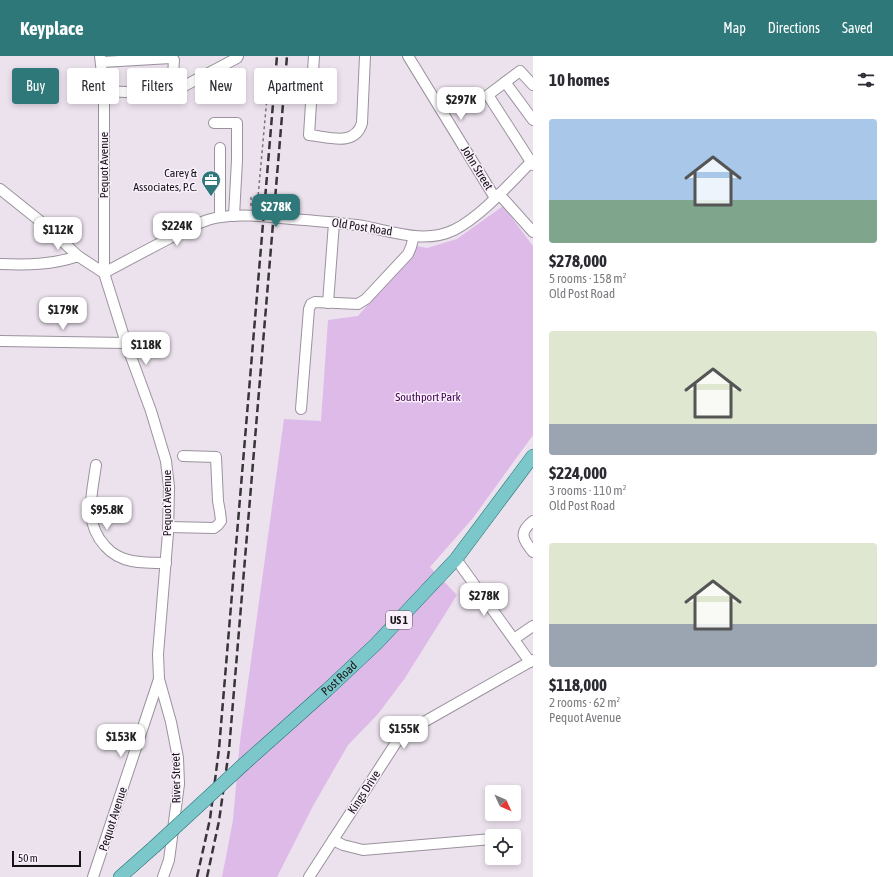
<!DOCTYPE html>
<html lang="en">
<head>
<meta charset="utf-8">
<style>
  :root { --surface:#fff; --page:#f7f7f7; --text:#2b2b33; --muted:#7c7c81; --accent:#2e787a }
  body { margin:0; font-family:"Asap Condensed",sans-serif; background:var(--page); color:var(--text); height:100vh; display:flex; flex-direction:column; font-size:15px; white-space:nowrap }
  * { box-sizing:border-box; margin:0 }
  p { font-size:13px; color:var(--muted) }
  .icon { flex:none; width:22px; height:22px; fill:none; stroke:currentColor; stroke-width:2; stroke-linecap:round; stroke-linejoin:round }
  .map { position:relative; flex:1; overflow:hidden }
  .drawer { display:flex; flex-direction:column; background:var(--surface); width:360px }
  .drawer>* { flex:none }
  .banner { position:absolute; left:12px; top:12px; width:380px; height:36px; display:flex; gap:8px }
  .needle { width:26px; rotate:134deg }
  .tools { position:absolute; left:485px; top:729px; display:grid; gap:8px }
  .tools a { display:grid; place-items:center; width:36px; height:36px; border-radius:4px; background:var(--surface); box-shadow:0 2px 6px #0003; font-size:20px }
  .scale { position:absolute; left:12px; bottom:10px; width:69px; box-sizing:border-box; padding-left:4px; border:2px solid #161317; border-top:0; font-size:11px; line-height:14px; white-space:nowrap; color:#161317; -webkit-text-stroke:3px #f9f0fc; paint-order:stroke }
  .price { position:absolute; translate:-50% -34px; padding:0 9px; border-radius:8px; background:#fff; color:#222; font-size:13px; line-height:26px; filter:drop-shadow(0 1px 2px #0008) }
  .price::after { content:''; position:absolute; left:50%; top:24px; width:12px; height:9px; margin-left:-6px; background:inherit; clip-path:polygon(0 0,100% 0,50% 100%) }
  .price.selected { background:var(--accent); color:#fff }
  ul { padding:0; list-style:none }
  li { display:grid; align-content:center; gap:8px; height:212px; padding:0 16px }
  li span { display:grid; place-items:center; height:124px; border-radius:4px; color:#555 }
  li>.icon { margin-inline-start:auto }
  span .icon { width:72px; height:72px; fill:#fffc; stroke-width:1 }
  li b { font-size:17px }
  h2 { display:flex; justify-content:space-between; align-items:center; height:48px; padding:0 16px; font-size:17px }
  .pill { padding:0 14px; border-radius:4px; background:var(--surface); box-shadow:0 2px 6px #0003; font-size:14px; line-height:36px }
  .pill.selected { background:var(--accent); color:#fff }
  header { display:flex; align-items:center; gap:24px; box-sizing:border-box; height:56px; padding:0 20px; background:var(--accent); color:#fff }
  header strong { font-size:19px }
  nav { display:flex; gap:22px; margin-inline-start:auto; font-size:14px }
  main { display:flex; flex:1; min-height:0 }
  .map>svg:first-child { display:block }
  .green { fill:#debae8 }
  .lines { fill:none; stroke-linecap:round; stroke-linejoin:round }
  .minor-casing { stroke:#9a929d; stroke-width:12 }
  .major-casing { stroke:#207073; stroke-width:14 }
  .path { stroke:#79737b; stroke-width:1.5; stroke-dasharray:3 3; stroke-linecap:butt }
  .minor { stroke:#fff; stroke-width:10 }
  .major { stroke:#7cc7c9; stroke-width:13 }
  .rail { stroke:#383439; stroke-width:2.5; stroke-dasharray:8 4; stroke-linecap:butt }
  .major-bridge-casing { stroke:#207073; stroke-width:14; stroke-linecap:butt }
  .major-bridge { stroke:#7cc7c9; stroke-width:13 }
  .labels { text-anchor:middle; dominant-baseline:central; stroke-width:3; stroke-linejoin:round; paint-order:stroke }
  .shield { fill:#f9f0fc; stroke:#5a555c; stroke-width:1 }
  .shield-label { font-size:11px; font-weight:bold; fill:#161317 }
  .street-label { font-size:12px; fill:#161317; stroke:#f9f0fc }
  .poi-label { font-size:12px; fill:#161317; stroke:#f9f0fc; text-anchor:end }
  .park-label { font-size:12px; fill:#450253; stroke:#f9f0fc }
</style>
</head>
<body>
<header>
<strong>Keyplace</strong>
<nav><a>Map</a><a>Directions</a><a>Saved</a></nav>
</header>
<main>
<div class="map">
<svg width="533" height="821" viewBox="0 0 533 821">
  <rect width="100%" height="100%" fill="#ece2ee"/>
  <path class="green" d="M503,150L533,190V379L473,462L430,511L457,539L405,622L378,658L348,689L313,750L277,821H222L233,764L240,685L284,363L321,365L328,264L358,260L395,218L412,189L427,192L457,183Z"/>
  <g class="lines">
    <g class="minor-casing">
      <g id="minor">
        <path d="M314,0L309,79C329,81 355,91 362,67L365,0"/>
        <path d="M408,0L495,142"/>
        <path d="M102,6L171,2L174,4L173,19L169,38"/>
        <path d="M505,26L533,64"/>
        <path d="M533,29L520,15L488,39L533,109"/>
        <path d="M104,35L169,38L237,2L238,0"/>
        <path d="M214,67H237V104L234,160"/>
        <path d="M0,133L45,169L78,200"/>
        <path d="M499,138L533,176"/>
        <path d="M220,161V92"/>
        <path d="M0,208C27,209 52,209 78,200L104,217C126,205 147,194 168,183C185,174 203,163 221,161C241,158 261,160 281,162C306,164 332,166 357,169C389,174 423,189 454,174C482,160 511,126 533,104"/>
        <path d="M328,247L334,167"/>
        <path d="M0,285L126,287"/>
        <path d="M301,353L309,253L311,248L315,246L358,248L366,243L408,198L411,191L414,180"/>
        <path d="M96,409C92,439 83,466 105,490C112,498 121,503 132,505C143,507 154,507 166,507"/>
        <path d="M533,465C518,477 523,483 533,496"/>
        <path d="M168,471L214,472L218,469L221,465L220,456L218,445L216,401L183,400"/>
        <path d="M456,503L530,606"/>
        <path d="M514,583L533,570"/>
        <path d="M159,623L171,666L178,702L179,728L169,804L163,821"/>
        <path d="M333,784L343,789L363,794L492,783"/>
        <path d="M93,821L159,623L158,598L168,477L169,431L166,405L151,355L126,287L104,217V35L100,0"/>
        <path d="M309,821L401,679L533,604"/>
      </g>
    </g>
    <g class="major-casing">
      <g id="major">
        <path id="s1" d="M244,708L327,634L376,588L456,503L533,400"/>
        <path d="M120,821L154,791"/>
      </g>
    </g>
    <path class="path" d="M251,150V141H258L269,19"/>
    <use href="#minor" class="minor"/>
    <use href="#major" class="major"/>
    <g class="rail">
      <path d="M197,821L210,763L219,693L277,0"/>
      <path d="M207,821L219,765L229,694L287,0"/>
    </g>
    <g class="major-bridge-casing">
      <path id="major-bridge" d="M154,791L244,708"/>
    </g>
    <use href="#major-bridge" class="major-bridge"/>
  </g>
  <defs>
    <g id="office-pin" transform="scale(1)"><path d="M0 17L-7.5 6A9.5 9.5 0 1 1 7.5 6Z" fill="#2e787a" stroke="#f9f0fc"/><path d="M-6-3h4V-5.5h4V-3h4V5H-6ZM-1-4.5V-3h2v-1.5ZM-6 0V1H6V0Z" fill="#fff"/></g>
  </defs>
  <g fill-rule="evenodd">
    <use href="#office-pin" x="211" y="124"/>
  </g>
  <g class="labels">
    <rect class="shield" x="386" y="555" width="26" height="18" rx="3"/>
    <g class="shield-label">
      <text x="399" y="564">US 1</text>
    </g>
    <g class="street-label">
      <text transform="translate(104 109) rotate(-90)">Pequot Avenue</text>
      <text transform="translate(477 112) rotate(58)">John Street</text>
      <text transform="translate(362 171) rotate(9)">Old Post Road</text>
      <text transform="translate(167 447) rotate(-90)">Pequot Avenue</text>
      <text stroke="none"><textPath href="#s1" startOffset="128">Post Road</textPath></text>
      <text transform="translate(176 722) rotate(-91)">River Street</text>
      <text transform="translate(364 736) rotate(-57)">Kings Drive</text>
      <text transform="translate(113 763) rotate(-72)">Pequot Avenue</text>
    </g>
    <g class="poi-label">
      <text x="197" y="117">Carey &amp;<tspan x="197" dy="14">Associates, P.C.</tspan></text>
    </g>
    <g class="park-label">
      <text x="428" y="341">Southport Park</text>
    </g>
  </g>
</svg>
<div class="tools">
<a><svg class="needle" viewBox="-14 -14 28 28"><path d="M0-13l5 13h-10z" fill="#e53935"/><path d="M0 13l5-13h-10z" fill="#7c7c81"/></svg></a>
<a><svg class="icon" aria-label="locate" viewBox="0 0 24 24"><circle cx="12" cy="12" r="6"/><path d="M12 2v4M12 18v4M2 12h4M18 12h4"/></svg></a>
</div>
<div class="scale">50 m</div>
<b class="price" style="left:461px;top:65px">$297K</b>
<b class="price selected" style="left:276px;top:172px">$278K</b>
<b class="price" style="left:177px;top:191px">$224K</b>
<b class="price" style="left:58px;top:195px">$112K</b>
<b class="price" style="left:63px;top:275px">$179K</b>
<b class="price" style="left:146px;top:310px">$118K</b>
<b class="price" style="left:107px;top:475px">$95.8K</b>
<b class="price" style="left:484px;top:561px">$278K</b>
<b class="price" style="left:404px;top:694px">$155K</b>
<b class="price" style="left:121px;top:702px">$153K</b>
<div class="banner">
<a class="pill selected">Buy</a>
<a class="pill">Rent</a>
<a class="pill">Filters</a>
<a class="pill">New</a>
<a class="pill">Apartment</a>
</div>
</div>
<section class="drawer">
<h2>10 homes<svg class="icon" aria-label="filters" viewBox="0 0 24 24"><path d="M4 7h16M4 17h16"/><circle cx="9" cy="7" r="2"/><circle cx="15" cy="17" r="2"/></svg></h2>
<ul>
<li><span style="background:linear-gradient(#a9c7e8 65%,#7fa58c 0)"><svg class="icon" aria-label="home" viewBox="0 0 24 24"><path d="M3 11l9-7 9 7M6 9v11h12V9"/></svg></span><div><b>$278,000</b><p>5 rooms · 158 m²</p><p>Old Post Road</p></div></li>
<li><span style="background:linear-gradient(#dfe7d0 75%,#9aa5b1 0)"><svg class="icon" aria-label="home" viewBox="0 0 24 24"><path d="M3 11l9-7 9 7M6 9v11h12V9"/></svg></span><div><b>$224,000</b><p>3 rooms · 110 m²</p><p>Old Post Road</p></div></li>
<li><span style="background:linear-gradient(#dfe7d0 65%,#9aa5b1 0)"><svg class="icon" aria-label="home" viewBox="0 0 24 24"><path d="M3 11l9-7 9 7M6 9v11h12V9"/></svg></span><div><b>$118,000</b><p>2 rooms · 62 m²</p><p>Pequot Avenue</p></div></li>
</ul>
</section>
</main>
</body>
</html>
